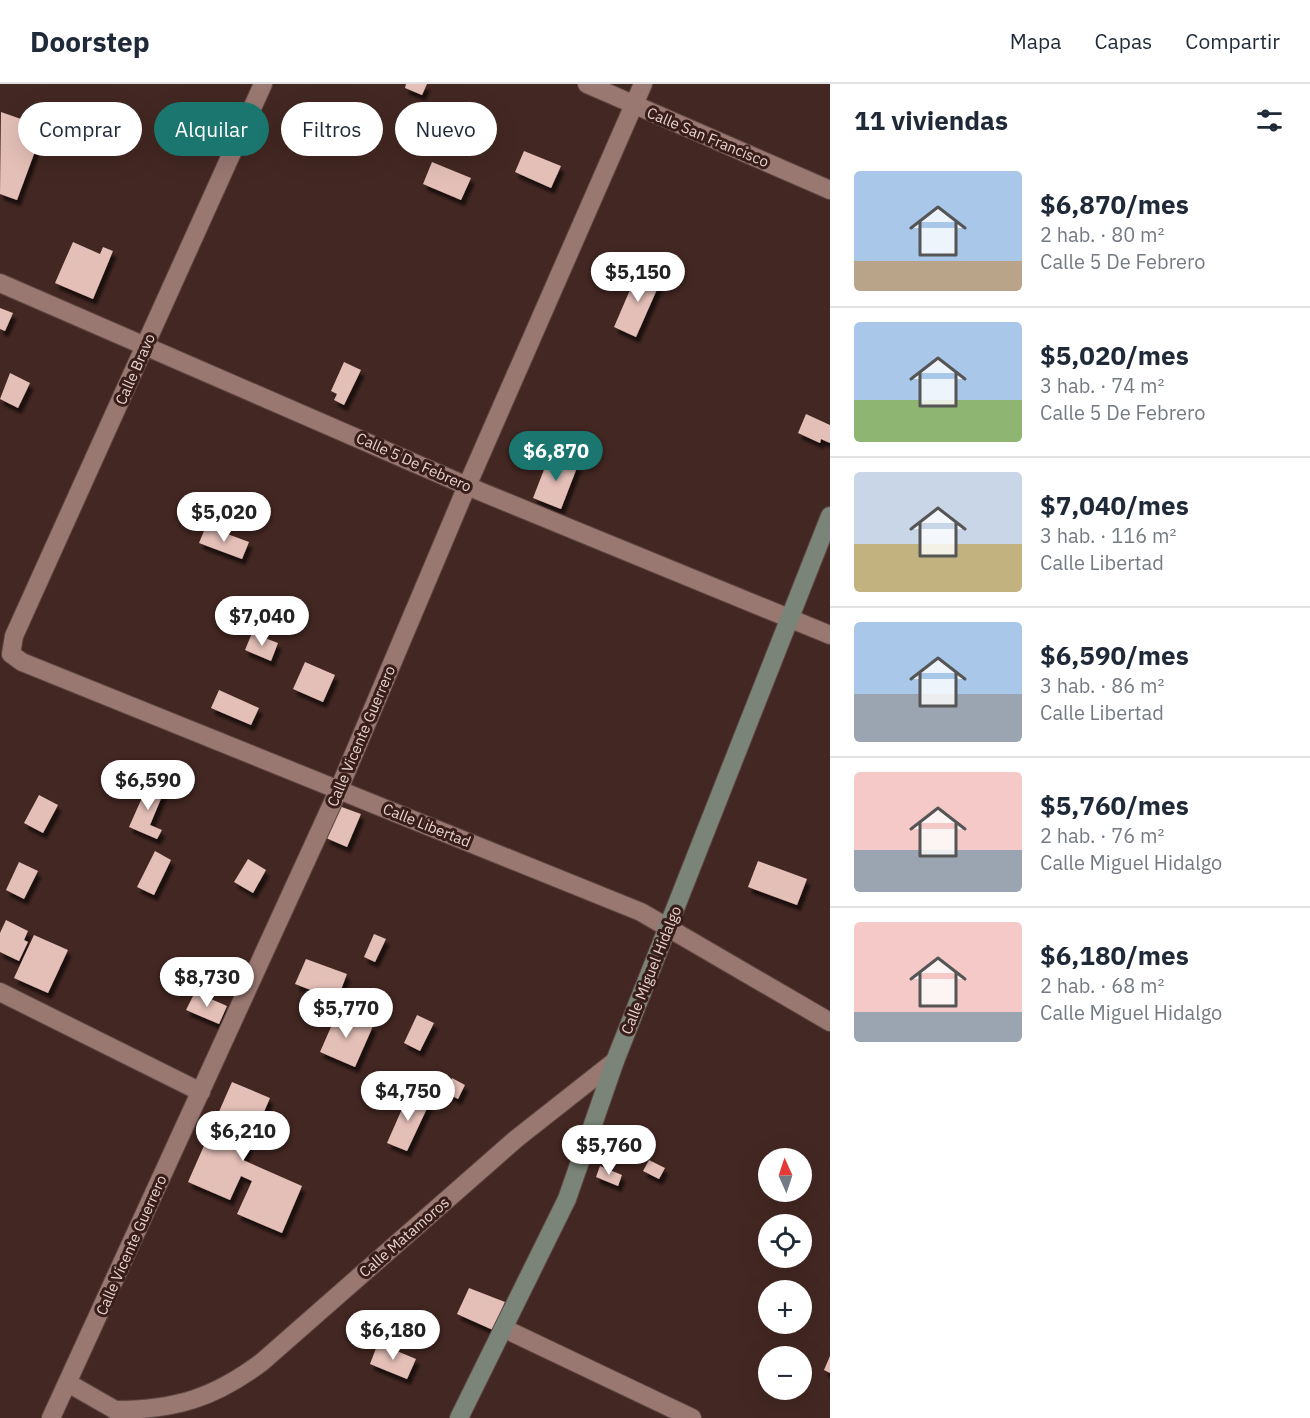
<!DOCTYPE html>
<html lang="es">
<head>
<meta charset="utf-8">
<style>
  :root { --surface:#fff; --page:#f2f2f3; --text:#1f2937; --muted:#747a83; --line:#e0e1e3; --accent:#1a766f }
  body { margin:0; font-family:"IBM Plex Sans",sans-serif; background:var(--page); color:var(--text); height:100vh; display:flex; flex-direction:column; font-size:22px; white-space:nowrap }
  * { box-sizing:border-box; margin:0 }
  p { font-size:20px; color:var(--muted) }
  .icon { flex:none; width:33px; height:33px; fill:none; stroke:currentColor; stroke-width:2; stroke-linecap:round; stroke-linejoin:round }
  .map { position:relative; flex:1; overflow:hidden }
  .drawer { display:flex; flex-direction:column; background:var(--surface); width:480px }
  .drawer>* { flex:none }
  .guide { position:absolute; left:18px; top:18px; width:570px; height:54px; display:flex; gap:12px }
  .needle { width:39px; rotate:357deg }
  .fabs { position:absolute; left:758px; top:1064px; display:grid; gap:12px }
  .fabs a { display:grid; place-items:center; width:54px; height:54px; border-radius:50%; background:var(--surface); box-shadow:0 6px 24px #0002; font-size:30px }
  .price { position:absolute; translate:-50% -51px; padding:0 14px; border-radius:21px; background:#fff; color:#222; font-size:20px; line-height:39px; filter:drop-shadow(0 2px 3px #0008) }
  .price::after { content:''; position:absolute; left:50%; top:36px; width:18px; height:14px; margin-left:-9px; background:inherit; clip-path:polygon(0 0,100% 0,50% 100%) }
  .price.current { background:var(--accent); color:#fff }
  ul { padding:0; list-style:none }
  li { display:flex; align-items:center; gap:18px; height:150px; padding:0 24px }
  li+li { border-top:2px solid var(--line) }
  li span { display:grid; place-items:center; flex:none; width:168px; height:120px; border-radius:6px; color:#555 }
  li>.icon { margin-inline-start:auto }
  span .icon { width:72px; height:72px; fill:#fffc; stroke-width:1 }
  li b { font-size:26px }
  h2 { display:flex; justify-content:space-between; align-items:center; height:72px; padding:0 24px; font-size:26px }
  .tag { padding:0 21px; border-radius:27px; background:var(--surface); box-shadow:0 6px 24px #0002; font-size:21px; line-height:54px }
  .tag.current { background:var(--accent); color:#fff }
  header { display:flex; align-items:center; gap:36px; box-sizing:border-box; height:84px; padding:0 30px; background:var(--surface); border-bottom:2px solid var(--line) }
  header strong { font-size:28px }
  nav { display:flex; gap:33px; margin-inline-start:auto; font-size:21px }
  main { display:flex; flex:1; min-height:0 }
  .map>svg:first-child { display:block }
  .building { fill:#e4bfb8; filter:url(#shadow) }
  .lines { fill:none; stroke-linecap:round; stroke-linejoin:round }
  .street-casing { stroke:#5e4642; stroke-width:20 }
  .secondary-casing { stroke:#5e4642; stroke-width:20 }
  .street { stroke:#9a7872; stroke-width:18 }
  .secondary { stroke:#7b8479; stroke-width:18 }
  .labels { text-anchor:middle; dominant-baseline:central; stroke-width:6; stroke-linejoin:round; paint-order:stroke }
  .street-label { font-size:15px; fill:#e7d3d0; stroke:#391d19 }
</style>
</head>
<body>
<header>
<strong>Doorstep</strong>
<nav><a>Mapa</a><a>Capas</a><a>Compartir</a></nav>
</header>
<main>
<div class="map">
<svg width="830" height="1334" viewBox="0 0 830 1334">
  <defs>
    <filter id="shadow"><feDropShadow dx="3.5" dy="6" stdDeviation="1.5" flood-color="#0009"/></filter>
  </defs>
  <rect width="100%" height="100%" fill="#432722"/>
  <g class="building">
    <path d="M406,0H427L422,11L405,4Z"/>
    <path d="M1,28L44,43L17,116L0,110Z"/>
    <path d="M524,67L561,82L551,104L515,88Z"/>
    <path d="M432,78L471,94L461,116L423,100Z"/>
    <path d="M73,158L100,170L103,163L113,167L93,215L55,199Z"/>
    <path d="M639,185L662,194L636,253L614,243Z"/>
    <path d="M0,224L13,229L5,247L0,245Z"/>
    <path d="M344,278L361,286L344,321L334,316L337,310L331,307Z"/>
    <path d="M10,289L30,299L18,324L0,315Z"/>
    <path d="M806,330L830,341V359L821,355L820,359L798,349Z"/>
    <path d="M550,370L578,381L561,425L533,414Z"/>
    <path d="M206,442L249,458L242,475L199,459Z"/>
    <path d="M252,549L278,559L271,577L245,566Z"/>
    <path d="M305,578L335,591L323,618L293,605Z"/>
    <path d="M219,606L259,624L251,641L211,624Z"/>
    <path d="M149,698L165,705L150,741L162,746L157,755L129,743Z"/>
    <path d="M39,711L58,721L43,749L24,739Z"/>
    <path d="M339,722L361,730L347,763L326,754Z"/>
    <path d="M155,767L171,776L154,811L137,803Z"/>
    <path d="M248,775L266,786L253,809L234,798Z"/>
    <path d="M758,777L807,795L797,821L748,803Z"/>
    <path d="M19,778L38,787L24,815L6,806Z"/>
    <path d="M6,836L28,847L24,856L28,858L19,877L0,868V849Z"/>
    <path d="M374,850L386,855L375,878L364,873Z"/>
    <path d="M34,851L68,866L48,909L14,894Z"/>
    <path d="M306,875L347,890L337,916L295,900Z"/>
    <path d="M195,908L227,922L219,940L186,926Z"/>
    <path d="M338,927L373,942L355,983L320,968Z"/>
    <path d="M417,931L434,939L420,967L404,959Z"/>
    <path d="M452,994L465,1001L458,1015L445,1008Z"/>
    <path d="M232,998L270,1014L243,1076L302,1102L282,1149L237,1130L252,1097L241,1092L230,1116L188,1098Z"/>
    <path d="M409,1009L430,1018L407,1067L387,1059Z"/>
    <path d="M649,1076L665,1084L659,1095L643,1087Z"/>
    <path d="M600,1082L622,1091L618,1102L596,1093Z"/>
    <path d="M469,1204L505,1218L493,1246L457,1230Z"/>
    <path d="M378,1259L416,1275L407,1295L370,1280Z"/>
    <path d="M830,1272V1289L824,1286Z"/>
  </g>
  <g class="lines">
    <g class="street-casing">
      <g id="street">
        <path d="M263,0L14,552L11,570L22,578L641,828L830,938"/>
        <path d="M587,0L830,106"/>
        <path d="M0,199L467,402L830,551"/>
        <path d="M0,908L201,1008"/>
        <path d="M505,1245L692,1334"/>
        <path d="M68,1299L124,1331"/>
        <path d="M115,1326C175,1326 214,1314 262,1278L516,1055L615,977"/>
        <path d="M51,1334L339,705L467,402L643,0"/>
      </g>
    </g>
    <g class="secondary-casing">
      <path id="secondary" d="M459,1334L567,1115L615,977L830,432"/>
    </g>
    <use href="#street" class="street"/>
    <use href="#secondary" class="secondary"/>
  </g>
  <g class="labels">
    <g class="street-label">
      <text transform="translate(708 53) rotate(23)">Calle San Francisco</text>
      <text transform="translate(135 285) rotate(-66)">Calle Bravo</text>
      <text transform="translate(414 378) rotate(24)">Calle 5 De Febrero</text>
      <text transform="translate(361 652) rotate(-67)">Calle Vicente Guerrero</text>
      <text transform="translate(427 741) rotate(22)">Calle Libertad</text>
      <text transform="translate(651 886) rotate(-68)">Calle Miguel Hidalgo</text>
      <text transform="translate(404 1153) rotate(-41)">Calle Matamoros</text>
      <text transform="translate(131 1161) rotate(-66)">Calle Vicente Guerrero</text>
    </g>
  </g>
</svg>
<div class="fabs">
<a><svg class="needle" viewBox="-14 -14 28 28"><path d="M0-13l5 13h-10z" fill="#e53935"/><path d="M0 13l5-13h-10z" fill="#747a83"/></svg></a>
<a><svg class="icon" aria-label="locate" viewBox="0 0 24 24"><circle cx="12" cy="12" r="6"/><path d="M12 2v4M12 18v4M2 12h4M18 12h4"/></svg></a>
<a>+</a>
<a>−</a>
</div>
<b class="price" style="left:638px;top:219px">$5,150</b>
<b class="price current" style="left:556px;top:398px">$6,870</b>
<b class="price" style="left:224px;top:459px">$5,020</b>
<b class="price" style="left:262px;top:563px">$7,040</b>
<b class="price" style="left:148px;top:727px">$6,590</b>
<b class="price" style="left:207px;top:924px">$8,730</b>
<b class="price" style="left:346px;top:955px">$5,770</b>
<b class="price" style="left:408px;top:1038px">$4,750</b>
<b class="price" style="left:243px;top:1078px">$6,210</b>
<b class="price" style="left:609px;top:1092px">$5,760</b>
<b class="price" style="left:393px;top:1277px">$6,180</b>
<div class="guide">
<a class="tag">Comprar</a>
<a class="tag current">Alquilar</a>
<a class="tag">Filtros</a>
<a class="tag">Nuevo</a>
</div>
</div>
<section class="drawer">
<h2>11 viviendas<svg class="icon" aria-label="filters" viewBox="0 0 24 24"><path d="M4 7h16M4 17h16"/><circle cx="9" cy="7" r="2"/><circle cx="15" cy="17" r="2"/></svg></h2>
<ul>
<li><span style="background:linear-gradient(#a9c7e8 75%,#b9a48a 0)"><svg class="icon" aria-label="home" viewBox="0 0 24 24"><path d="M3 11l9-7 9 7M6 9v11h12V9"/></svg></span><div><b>$6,870/mes</b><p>2 hab. · 80 m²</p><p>Calle 5 De Febrero</p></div></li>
<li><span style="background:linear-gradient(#a9c7e8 65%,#8fb573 0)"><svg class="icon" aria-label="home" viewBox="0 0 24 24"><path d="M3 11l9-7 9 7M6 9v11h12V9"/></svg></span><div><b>$5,020/mes</b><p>3 hab. · 74 m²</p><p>Calle 5 De Febrero</p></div></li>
<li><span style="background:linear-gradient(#c9d6e8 60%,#c2b280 0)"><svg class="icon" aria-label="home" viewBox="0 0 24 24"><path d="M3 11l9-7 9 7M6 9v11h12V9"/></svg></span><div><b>$7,040/mes</b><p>3 hab. · 116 m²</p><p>Calle Libertad</p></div></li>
<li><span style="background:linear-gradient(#a9c7e8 60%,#9aa5b1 0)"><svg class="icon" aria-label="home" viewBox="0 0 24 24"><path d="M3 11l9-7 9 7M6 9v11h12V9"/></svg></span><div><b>$6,590/mes</b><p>3 hab. · 86 m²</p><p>Calle Libertad</p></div></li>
<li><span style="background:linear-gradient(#f6c9c9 65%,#9aa5b1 0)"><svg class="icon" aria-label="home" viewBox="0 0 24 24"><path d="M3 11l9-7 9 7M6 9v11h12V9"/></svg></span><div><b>$5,760/mes</b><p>2 hab. · 76 m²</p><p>Calle Miguel Hidalgo</p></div></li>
<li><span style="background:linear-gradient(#f6c9c9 75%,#9aa5b1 0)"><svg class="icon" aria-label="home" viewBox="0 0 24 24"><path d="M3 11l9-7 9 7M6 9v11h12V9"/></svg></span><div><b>$6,180/mes</b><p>2 hab. · 68 m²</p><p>Calle Miguel Hidalgo</p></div></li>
</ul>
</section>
</main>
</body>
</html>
